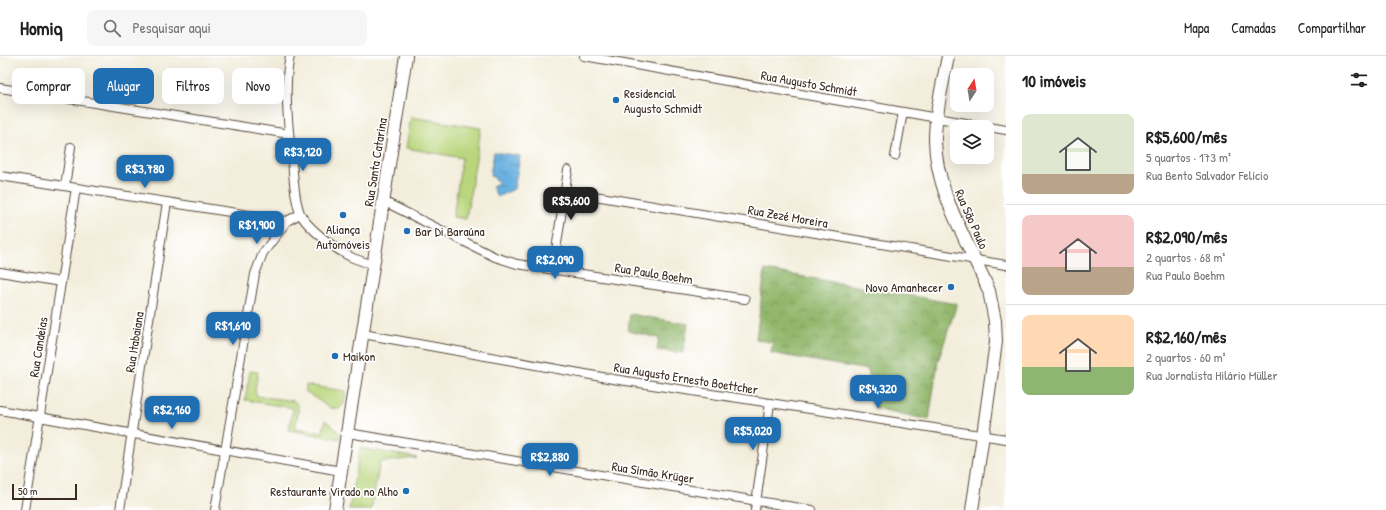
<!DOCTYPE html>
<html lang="pt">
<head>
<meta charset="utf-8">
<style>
  :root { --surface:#fff; --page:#f6f6f6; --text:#222; --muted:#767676; --line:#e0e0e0; --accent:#1f6fb2 }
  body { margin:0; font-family:"Patrick Hand",sans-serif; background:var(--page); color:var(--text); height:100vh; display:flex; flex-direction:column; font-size:15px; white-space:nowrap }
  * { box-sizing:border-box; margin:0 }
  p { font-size:13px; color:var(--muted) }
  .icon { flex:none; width:22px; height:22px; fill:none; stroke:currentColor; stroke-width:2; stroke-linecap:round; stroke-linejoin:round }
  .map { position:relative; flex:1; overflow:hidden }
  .details { display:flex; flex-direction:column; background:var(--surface); width:380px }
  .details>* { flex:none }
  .hud { position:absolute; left:12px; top:12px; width:380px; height:36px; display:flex; gap:8px }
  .needle { width:26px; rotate:12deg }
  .fabs { position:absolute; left:950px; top:12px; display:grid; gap:8px }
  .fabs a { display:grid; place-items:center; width:44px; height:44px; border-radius:8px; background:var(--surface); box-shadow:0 4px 16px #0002; font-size:20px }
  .scale { position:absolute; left:12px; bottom:10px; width:65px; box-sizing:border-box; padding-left:4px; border:2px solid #3b2a1e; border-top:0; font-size:11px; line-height:14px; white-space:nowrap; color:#3b2a1e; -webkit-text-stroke:3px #fff; paint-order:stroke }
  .price { position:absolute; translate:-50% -34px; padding:0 9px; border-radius:8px; background:var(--accent); color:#fff; font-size:13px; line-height:26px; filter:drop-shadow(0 1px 2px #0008) }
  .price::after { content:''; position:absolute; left:50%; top:24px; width:12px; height:9px; margin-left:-6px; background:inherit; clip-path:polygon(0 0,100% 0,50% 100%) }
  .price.selected { background:#222; color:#fff }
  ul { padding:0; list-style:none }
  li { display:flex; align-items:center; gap:12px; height:100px; padding:0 16px }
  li+li { border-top:1px solid var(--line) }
  li span { display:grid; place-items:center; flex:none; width:112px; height:80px; border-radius:8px; color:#555 }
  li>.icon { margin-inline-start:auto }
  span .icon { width:48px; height:48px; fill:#fffc; stroke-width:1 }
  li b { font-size:17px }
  h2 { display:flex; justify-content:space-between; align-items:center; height:48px; padding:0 16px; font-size:17px }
  .chip { padding:0 14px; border-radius:8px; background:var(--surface); box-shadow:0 4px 16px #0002; font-size:14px; line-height:36px }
  .chip.selected { background:var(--accent); color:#fff }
  header { display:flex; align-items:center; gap:24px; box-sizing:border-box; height:56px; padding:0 20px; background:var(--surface); border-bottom:1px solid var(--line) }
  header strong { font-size:19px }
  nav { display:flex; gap:22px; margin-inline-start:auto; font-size:14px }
  .search { width:280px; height:36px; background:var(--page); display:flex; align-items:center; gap:10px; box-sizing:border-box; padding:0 14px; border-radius:8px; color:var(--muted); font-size:15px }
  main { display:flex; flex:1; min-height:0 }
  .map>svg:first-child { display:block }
  .green { fill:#b9d67d; stroke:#7a804e }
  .forest { fill:url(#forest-crowns); stroke:#667045 }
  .water { fill:url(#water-ripples); stroke:#526e7f }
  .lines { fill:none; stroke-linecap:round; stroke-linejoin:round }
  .minor-casing { stroke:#57473a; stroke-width:10 }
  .primary-casing { stroke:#57473a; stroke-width:14 }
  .minor { stroke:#fff; stroke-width:8 }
  .primary { stroke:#fff; stroke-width:12 }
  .poi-dot { fill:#1f6fb2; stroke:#fff; stroke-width:1.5 }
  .labels { text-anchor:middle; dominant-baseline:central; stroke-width:3.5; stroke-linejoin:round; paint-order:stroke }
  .street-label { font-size:13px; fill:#3b2a1e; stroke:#fff }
  .poi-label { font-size:13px; fill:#3b2a1e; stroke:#fff; text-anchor:start }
</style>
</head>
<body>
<header>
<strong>Homiq</strong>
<div class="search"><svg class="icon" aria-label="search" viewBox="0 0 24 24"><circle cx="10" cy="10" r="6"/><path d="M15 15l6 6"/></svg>Pesquisar aqui</div>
<nav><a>Mapa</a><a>Camadas</a><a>Compartilhar</a></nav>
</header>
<main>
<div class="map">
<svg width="1006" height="454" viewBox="0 0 1006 454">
  <defs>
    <pattern id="forest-crowns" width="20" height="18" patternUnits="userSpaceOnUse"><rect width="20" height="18" fill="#92b76c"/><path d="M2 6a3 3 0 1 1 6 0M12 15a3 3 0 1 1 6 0" fill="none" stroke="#789558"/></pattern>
    <pattern id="water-ripples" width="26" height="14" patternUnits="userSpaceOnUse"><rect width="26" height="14" fill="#69b1e0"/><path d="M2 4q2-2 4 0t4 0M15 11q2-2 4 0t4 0" fill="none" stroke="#5890b5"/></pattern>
  </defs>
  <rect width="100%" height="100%" fill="#fff"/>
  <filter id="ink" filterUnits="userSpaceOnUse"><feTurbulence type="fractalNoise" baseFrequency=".025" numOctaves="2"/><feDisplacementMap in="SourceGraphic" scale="8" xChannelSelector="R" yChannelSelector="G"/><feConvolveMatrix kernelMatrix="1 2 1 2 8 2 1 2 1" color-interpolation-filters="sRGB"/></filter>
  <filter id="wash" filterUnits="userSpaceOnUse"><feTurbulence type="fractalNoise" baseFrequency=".012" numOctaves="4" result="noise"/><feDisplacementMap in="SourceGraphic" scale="16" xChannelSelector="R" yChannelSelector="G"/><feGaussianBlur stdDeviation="0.9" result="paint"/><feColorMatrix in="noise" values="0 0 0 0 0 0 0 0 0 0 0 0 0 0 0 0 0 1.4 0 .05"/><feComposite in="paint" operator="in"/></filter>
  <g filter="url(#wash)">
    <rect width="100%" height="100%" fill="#f3eedc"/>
    <g class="green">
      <path d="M411,61L481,72L466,163L453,161L462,102L406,92Z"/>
      <path d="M250,315L258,316L255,334L257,340L294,345C302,350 296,364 295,372L323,376L325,364L340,377L339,383L289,374L293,352L245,344Z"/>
      <path d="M306,329L346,335L344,348L339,353L330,352L306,336Z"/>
      <path d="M360,392L417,402L380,406L371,454H349Z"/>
    </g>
    <g class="forest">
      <path d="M765,214L957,248L938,305L929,364L875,352L868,314L771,297L773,287L756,283Z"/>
      <path d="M630,258L688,268L683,297L657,294L659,282L628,275Z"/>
    </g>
    <path class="water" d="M494,96L520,100L514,133L497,141L492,130L498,127L499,126L490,119Z"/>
  </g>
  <g filter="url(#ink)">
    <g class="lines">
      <g class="minor-casing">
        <g id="minor">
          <path d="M290,0C283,30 289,75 292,106C294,123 294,142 300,157C306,171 339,196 353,202C360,205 367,207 374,208"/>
          <path d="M584,0L1006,74"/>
          <path d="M0,32L289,78"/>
          <path d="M895,100L903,56"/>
          <path d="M0,120L287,165"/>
          <path d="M65,130L71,91"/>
          <path d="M565,135L1006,209"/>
          <path d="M383,145L495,201L517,208L745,243"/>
          <path d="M553,214L568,114"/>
          <path d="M0,216L61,226"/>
          <path d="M363,278L613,323L1006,383"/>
          <path d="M0,354L341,415"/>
          <path d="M348,377L812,454"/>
          <path d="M25,454L76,132"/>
          <path d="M120,454L167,146"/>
          <path d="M215,454L255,218L263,197L287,165L300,158"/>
          <path d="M755,454L770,347"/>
        </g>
      </g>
      <g class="primary-casing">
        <g id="primary">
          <path d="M948,0C943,28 935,56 935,84C936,139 969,186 989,235L995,265L996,286L983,379L972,454"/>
          <path d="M335,454L406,0"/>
        </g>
      </g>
      <use href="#minor" class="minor"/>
      <use href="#primary" class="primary"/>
    </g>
  </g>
  <g class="poi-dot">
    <circle cx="616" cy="44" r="4"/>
    <circle cx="343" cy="159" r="4"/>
    <circle cx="407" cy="175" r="4"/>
    <circle cx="951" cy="231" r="4"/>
    <circle cx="335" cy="300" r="4"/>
    <circle cx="406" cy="435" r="4"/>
  </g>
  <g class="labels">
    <g class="street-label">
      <text transform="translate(809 27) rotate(10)">Rua Augusto Schmidt</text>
      <text transform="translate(375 106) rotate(-81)">Rua Santa Catarina</text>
      <text transform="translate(788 160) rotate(10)">Rua Zezé Moreira</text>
      <text transform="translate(972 163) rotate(66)">Rua São Paulo</text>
      <text transform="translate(654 217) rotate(9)">Rua Paulo Boehm</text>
      <text transform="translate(134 286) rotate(-81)">Rua Itabaiana</text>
      <text transform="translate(38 291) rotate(-81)">Rua Candeias</text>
      <text transform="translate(686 322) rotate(9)">Rua Augusto Ernesto Boettcher</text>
      <text transform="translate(653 416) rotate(9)">Rua Simão Krüger</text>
    </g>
    <g class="poi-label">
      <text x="624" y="37">Residencial<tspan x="624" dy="15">Augusto Schmidt</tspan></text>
      <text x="343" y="173" text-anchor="middle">Aliança<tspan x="343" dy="15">Automóveis</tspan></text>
      <text x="415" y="175">Bar Di Baraúna</text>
      <text x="943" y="231" text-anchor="end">Novo Amanhecer</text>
      <text x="343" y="300">Maikon</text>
      <text x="398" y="435" text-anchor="end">Restaurante Virado no Alho</text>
    </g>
  </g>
</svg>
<div class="fabs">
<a><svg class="needle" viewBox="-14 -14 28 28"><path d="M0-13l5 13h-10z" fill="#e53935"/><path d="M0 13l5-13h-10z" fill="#767676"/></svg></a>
<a><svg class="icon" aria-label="layers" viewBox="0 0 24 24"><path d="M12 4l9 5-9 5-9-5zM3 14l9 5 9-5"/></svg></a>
</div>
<div class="scale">50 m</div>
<b class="price" style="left:303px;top:116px">R$3,120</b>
<b class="price" style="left:145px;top:133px">R$3,780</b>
<b class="price selected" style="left:571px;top:165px">R$5,600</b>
<b class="price" style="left:257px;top:189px">R$1,900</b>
<b class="price" style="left:555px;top:224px">R$2,090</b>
<b class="price" style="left:233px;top:290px">R$1,610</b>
<b class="price" style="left:878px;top:353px">R$4,320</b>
<b class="price" style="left:172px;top:374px">R$2,160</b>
<b class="price" style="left:753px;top:395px">R$5,020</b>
<b class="price" style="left:550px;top:421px">R$2,880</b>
<div class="hud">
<a class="chip">Comprar</a>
<a class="chip selected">Alugar</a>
<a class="chip">Filtros</a>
<a class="chip">Novo</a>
</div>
</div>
<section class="details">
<h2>10 imóveis<svg class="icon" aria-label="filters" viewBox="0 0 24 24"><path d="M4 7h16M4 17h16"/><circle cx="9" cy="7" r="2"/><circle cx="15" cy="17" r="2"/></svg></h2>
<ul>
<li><span style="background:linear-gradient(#dfe7d0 75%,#b9a48a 0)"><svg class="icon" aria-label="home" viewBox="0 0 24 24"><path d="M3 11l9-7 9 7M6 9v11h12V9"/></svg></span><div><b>R$5,600/mês</b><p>5 quartos · 173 m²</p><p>Rua Bento Salvador Felício</p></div></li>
<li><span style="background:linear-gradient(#f6c9c9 65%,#b9a48a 0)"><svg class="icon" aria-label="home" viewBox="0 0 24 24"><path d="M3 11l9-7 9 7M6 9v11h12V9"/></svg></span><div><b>R$2,090/mês</b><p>2 quartos · 68 m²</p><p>Rua Paulo Boehm</p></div></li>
<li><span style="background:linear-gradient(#ffd9b3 65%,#8fb573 0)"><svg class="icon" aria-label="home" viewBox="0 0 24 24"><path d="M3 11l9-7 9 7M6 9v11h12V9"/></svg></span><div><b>R$2,160/mês</b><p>2 quartos · 60 m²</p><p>Rua Jornalista Hilário Müller</p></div></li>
</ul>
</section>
</main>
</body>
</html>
